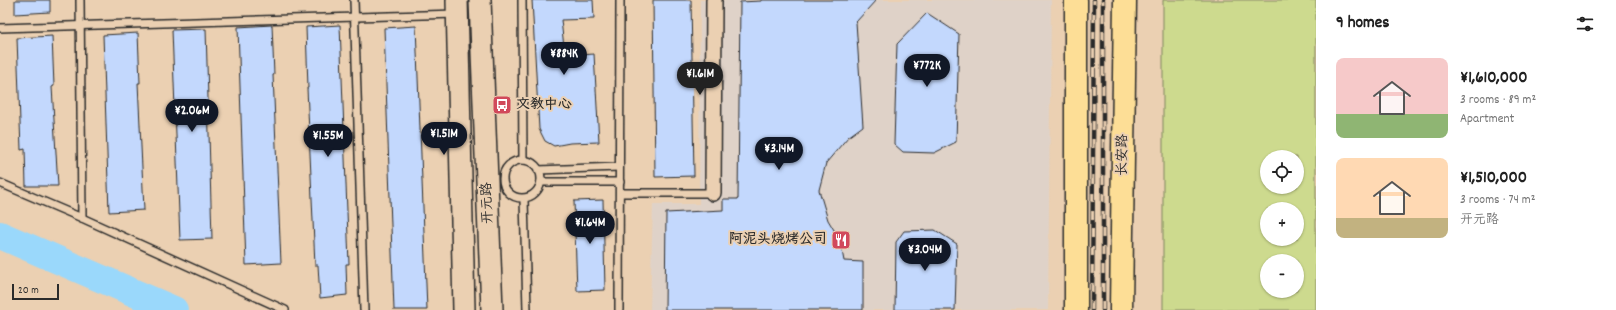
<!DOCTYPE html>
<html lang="en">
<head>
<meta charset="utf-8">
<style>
  :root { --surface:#fff; --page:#f6f6f6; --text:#222; --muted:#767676; --accent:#111827 }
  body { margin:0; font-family:Dekko,"LXGW WenKai TC",sans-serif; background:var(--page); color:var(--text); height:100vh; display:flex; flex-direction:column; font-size:15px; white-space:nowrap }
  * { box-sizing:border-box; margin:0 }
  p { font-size:13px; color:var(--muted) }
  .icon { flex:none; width:22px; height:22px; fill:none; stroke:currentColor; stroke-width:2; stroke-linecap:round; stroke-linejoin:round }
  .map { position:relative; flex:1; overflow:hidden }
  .panel { display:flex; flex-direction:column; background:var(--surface); width:300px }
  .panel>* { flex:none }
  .buttons { position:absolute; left:1260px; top:150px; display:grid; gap:8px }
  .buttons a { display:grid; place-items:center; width:44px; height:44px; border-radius:50%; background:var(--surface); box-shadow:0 1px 3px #0004; font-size:20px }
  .scale { position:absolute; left:12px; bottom:10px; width:47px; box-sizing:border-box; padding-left:4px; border:2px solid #2b2b2b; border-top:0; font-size:11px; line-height:14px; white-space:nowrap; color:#2b2b2b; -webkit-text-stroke:3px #ebd0b2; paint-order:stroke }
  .price { position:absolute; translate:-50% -34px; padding:0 9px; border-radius:14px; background:var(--accent); color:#fff; font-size:13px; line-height:26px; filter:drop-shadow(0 1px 2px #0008) }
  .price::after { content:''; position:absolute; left:50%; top:24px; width:12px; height:9px; margin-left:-6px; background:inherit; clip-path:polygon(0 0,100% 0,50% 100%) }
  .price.on { background:#222; color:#fff }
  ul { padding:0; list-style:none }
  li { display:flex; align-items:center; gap:12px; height:100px; padding:0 20px }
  li span { display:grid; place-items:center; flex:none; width:112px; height:80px; border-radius:8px; color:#555 }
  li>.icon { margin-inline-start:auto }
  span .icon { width:48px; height:48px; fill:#fffc; stroke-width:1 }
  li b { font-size:17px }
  h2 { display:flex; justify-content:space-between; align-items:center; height:48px; padding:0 20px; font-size:17px }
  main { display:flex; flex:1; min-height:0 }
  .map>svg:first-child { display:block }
  .built { fill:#dfd2c8 }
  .green { fill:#cdda8e; stroke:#7c825c; fill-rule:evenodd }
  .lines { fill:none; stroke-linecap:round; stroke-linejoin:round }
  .river { stroke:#9ad8fb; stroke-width:28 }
  .building { fill:#c3d8fd; stroke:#2b2b2b }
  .lane-casing { stroke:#2b2b2b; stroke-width:10 }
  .street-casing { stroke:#2b2b2b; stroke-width:18 }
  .secondary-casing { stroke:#2b2b2b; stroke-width:24 }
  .primary-casing { stroke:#2b2b2b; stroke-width:25 }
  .lane { stroke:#ebd0b2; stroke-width:7 }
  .street { stroke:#ebd0b2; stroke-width:15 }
  .secondary { stroke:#ebd0b2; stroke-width:21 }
  .primary { stroke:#fdde96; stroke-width:22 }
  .rail-casing { stroke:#2b2b2b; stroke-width:4.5 }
  .rail { stroke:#ebd0b2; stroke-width:3; stroke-dasharray:9; stroke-linecap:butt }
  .labels { text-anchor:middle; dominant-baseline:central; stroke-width:4; stroke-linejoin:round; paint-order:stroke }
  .poi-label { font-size:14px; font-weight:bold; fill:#2b2b2b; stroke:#ebd0b2; text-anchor:start }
  .street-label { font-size:14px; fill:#2b2b2b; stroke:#ebd0b2 }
</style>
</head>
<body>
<main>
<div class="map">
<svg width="1316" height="310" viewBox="0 0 1316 310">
  <rect width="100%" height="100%" fill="#ebd0b2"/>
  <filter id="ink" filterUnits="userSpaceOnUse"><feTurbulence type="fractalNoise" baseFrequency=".025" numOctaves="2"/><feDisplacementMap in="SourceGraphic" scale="8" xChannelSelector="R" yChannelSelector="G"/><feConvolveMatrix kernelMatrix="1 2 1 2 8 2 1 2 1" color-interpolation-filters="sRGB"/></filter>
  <g filter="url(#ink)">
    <path class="built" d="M700,0H1051L1048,310H650L653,204H699Z"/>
    <path class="green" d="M1163,0H1316V310H1163ZM1267,157H1297V187H1267ZM1267,209H1297V239H1267ZM1267,261H1297V291H1267Z"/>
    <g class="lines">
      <path class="river" d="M0,235L174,310"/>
    </g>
    <g class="building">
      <path d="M15,0H50V12L15,14Z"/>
      <path d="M532,0H593L594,19L561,20L565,56L594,54L599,142L570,143L554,146L545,141L539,129Z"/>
      <path d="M653,0H691L694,176L655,177Z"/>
      <path d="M761,0H876L856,22L863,126L848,137L826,163L819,190L828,220L840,240L844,261L863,262V310H665L666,213L723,210V199H738L740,2L761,1Z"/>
      <path d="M927,13L959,34L956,142L934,153L903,152L894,144L897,44Z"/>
      <path d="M272,25L274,75H273L281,263L246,265L238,27Z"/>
      <path d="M340,25L349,264H346L347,295L320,298L318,265H315L307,88H308L306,27Z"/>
      <path d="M416,26L427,310H394L384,28Z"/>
      <path d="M206,29L212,239L180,240L172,30Z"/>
      <path d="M138,33L140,83H138L144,210L109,212L103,35Z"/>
      <path d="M52,36L54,86L52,87L58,186H26L25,149L21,150L17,38Z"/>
      <path d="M603,200L605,290L577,291L574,201Z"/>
      <path d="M935,230L957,244L955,310H895L896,242L904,231Z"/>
    </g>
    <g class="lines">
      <g class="lane-casing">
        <g id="lane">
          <path d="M80,0L82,218"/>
          <path d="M354,0L364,310"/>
          <path d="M522,0L523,160"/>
          <path d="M0,28L456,14"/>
          <circle cx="522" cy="179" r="19"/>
          <path d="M538,170L619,167"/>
          <path d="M541,182H620"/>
          <path d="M0,183L82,218L285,310"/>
          <path d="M620,193H713"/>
          <path d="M524,199L527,310"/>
          <path d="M619,310L620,0"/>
        </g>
      </g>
      <g class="street-casing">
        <path id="street" d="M713,193L714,0"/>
      </g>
      <g class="secondary-casing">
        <g id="secondary">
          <path d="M457,0L464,310"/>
          <path d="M480,0L492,310"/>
        </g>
      </g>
      <g class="primary-casing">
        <g id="primary">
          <path d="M1076,0V310"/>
          <path d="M1121,310L1125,0"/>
        </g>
      </g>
      <use href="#lane" class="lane"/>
      <use href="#street" class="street"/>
      <use href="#secondary" class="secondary"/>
      <use href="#primary" class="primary"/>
      <g class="rail-casing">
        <g id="rail">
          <path d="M1092,310L1094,0"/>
          <path d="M1103,310V0"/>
        </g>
      </g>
      <use href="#rail" class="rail"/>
    </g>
  </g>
  <defs>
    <g id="bus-square" transform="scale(1)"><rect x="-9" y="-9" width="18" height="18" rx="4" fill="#d1495b" stroke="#ebd0b2"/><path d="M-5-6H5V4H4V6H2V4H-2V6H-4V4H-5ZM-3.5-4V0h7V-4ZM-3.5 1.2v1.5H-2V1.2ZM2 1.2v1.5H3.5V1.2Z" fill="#fff"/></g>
    <g id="restaurant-square" transform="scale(1)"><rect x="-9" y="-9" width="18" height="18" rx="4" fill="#d1495b" stroke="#ebd0b2"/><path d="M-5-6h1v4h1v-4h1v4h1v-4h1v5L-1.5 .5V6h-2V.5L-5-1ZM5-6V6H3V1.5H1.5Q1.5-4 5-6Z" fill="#fff"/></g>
  </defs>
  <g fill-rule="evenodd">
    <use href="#bus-square" x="502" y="105"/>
    <use href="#restaurant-square" x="841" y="240"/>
  </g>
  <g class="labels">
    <g class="poi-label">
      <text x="516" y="105">文教中心</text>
      <text x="827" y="240" text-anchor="end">阿泥头烧烤公司</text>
    </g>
    <g class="street-label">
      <text transform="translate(1123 155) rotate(-89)">长安路</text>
      <text transform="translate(488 203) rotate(-92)">开元路</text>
    </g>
  </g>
</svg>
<div class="buttons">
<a><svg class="icon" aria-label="locate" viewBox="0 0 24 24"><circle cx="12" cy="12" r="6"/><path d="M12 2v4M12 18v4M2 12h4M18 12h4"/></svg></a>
<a>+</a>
<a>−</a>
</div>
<div class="scale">20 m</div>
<b class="price" style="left:564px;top:76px">¥884K</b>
<b class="price" style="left:927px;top:88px">¥772K</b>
<b class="price on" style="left:700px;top:96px">¥1.61M</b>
<b class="price" style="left:192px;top:133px">¥2.06M</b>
<b class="price" style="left:444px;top:156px">¥1.51M</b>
<b class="price" style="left:328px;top:158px">¥1.55M</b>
<b class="price" style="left:779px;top:171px">¥3.14M</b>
<b class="price" style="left:590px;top:245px">¥1.64M</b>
<b class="price" style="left:925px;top:272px">¥3.04M</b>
</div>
<section class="panel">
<h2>9 homes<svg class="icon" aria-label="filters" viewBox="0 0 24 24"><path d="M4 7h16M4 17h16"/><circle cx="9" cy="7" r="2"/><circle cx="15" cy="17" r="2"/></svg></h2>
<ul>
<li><span style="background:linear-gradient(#f6c9c9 70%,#8fb573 0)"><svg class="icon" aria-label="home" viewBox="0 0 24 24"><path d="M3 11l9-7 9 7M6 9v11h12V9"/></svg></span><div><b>¥1,610,000</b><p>3 rooms · 89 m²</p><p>Apartment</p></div></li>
<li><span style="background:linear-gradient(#ffd9b3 75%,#c2b280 0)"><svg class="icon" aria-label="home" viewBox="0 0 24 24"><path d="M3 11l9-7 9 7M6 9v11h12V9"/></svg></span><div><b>¥1,510,000</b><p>3 rooms · 74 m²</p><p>开元路</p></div></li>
</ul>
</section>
</main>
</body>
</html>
